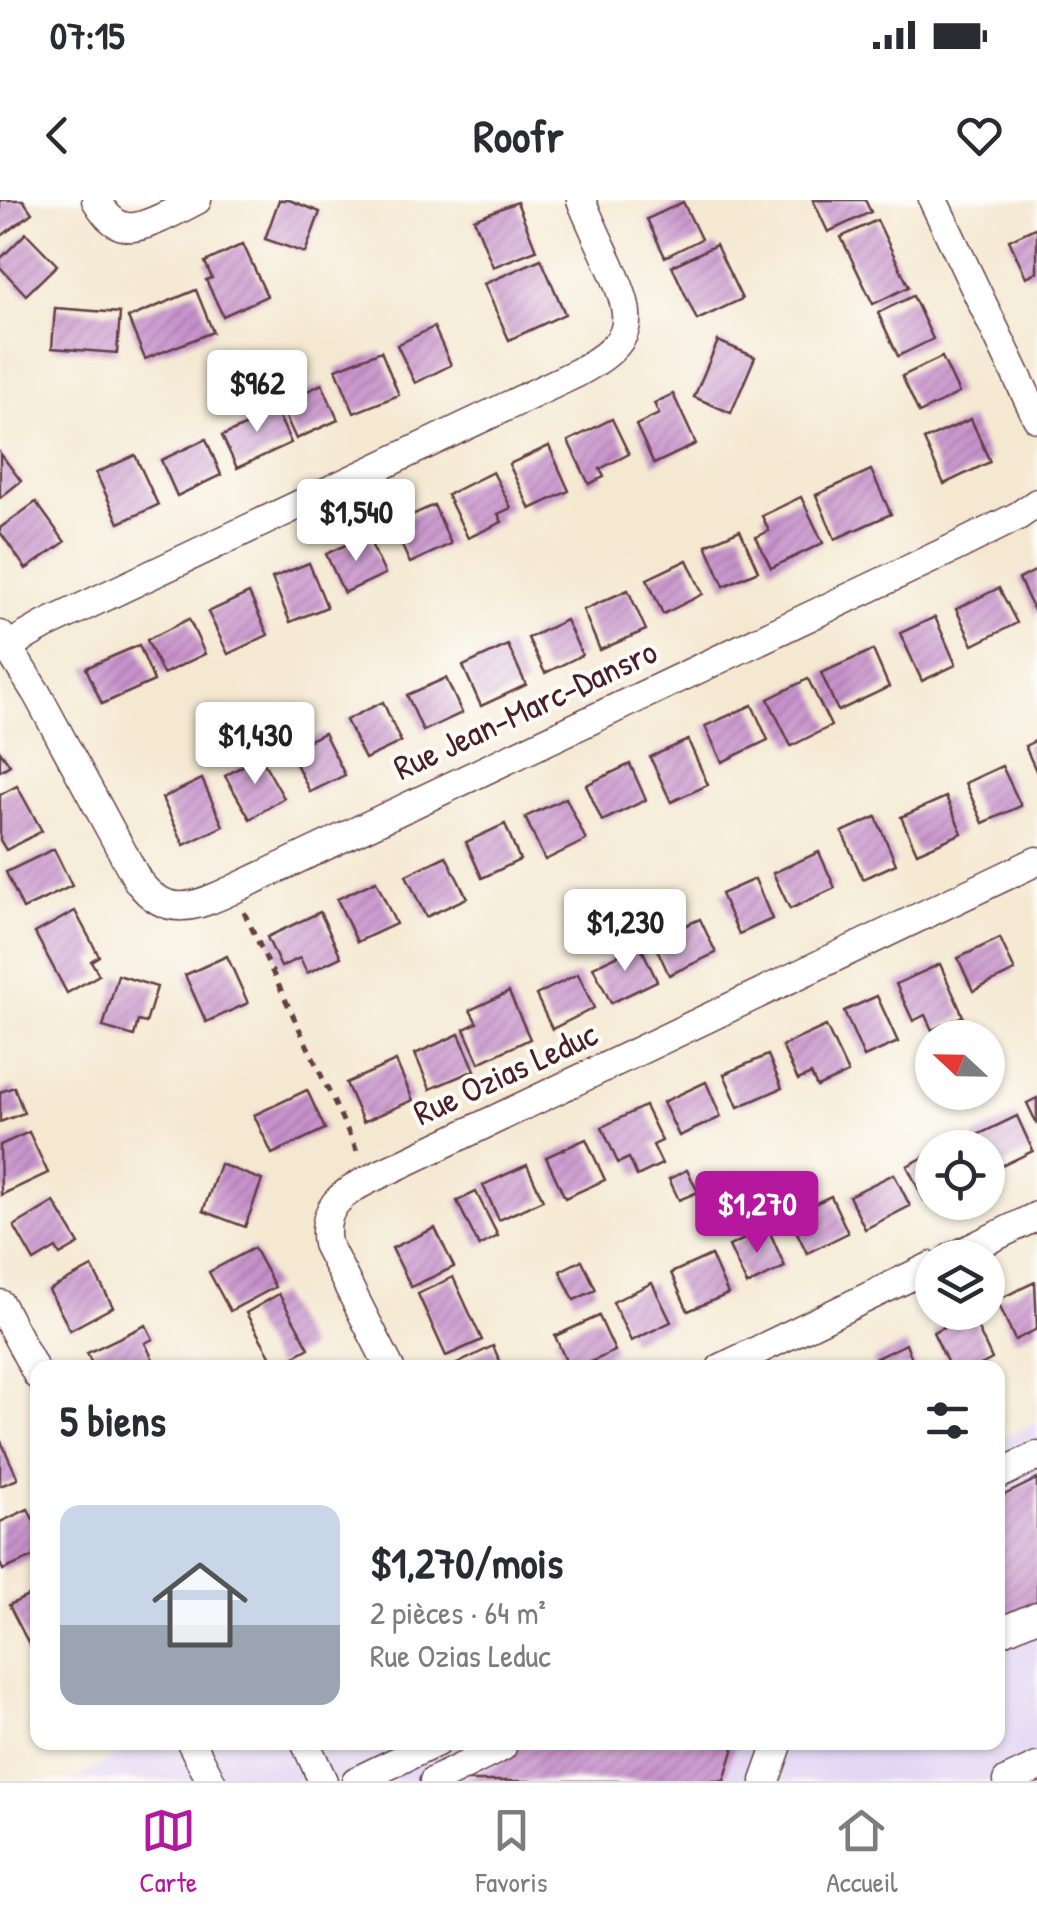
<!DOCTYPE html>
<html lang="fr">
<head>
<meta charset="utf-8">
<style>
  :root { --surface:#fff; --page:#f2f2f3; --text:#2b2b33; --muted:#7c7c81; --line:#e1e1e2; --accent:#b5179e }
  body { margin:0; font-family:"Patrick Hand",sans-serif; background:var(--page); color:var(--text); height:100vh; display:flex; flex-direction:column; font-size:38px; white-space:nowrap }
  * { box-sizing:border-box; margin:0 }
  p { font-size:32px; color:var(--muted) }
  .icon { flex:none; width:55px; height:55px; fill:none; stroke:currentColor; stroke-width:2; stroke-linecap:round; stroke-linejoin:round }
  .map { position:relative; flex:1; overflow:hidden }
  .details { position:absolute; left:30px; top:1160px; width:975px; height:390px; display:flex; flex-direction:column; background:var(--surface); border-radius:20px; box-shadow:0 2px 8px #0004 }
  .details>* { flex:none }
  .needle { width:65px; rotate:292deg }
  .controls { position:absolute; left:915px; top:820px; display:grid; gap:20px }
  .controls a { display:grid; place-items:center; width:90px; height:90px; border-radius:50%; background:var(--surface); box-shadow:0 2px 8px #0004; font-size:50px }
  .price { position:absolute; translate:-50% -85px; padding:0 22px; border-radius:10px; background:#fff; color:#222; font-size:32px; line-height:65px; filter:drop-shadow(0 2px 5px #0008) }
  .price::after { content:''; position:absolute; left:50%; top:60px; width:30px; height:22px; margin-left:-15px; background:inherit; clip-path:polygon(0 0,100% 0,50% 100%) }
  .price.active { background:var(--accent); color:#fff }
  ul { padding:0; list-style:none }
  li { display:flex; align-items:center; gap:30px; height:250px; padding:0 30px }
  li+li { border-top:2px solid var(--line) }
  li span { display:grid; place-items:center; flex:none; width:280px; height:200px; border-radius:20px; color:#555 }
  li>.icon { margin-inline-start:auto }
  span .icon { width:120px; height:120px; fill:#fffc; stroke-width:1 }
  li b { font-size:42px }
  h2 { display:flex; justify-content:space-between; align-items:center; height:120px; padding:0 30px; font-size:42px }
  .status { display:flex; justify-content:space-between; align-items:center; height:70px; padding:0 50px; background:var(--surface); direction:ltr }
  .status svg { height:28px; fill:currentColor }
  header { display:flex; justify-content:space-between; align-items:center; height:130px; padding:0 30px; background:var(--surface); font-size:45px; font-weight:800 }
  .tab-bar { display:flex; justify-content:space-around; align-items:center; height:140px; border-top:2px solid var(--line); background:var(--surface); font-size:28px; color:var(--muted) }
  .tab-bar a { display:grid; justify-items:center; gap:5px }
  .tab-bar .active { color:var(--accent) }
  .map>svg:first-child { display:block }
  .built { fill:#e1d4f4 }
  .building { fill:url(#building-hatch) }
  .lines { fill:none; stroke-linecap:round; stroke-linejoin:round }
  .minor-casing { stroke:#643d44; stroke-width:31 }
  .path { stroke:#643d44; stroke-width:5; stroke-dasharray:8 8; stroke-linecap:butt }
  .minor { stroke:#fff; stroke-width:28 }
  .labels { text-anchor:middle; dominant-baseline:central; stroke-width:8; stroke-linejoin:round; paint-order:stroke }
  .street-label { font-size:35px; fill:#4a1f2b; stroke:#fdfcf7 }
</style>
</head>
<body>
<div class="status"><b>07:15</b><svg viewBox="0 0 49 12"><path d="M0 12V9h3v3zM5 12V6h3v6zM10 12V3h3v9zM15 12V0h3v12zM26 1h20v11H26zM47 4h2v5h-2z"/></svg></div>
<header><svg class="icon" aria-label="back" viewBox="0 0 24 24"><path d="M15 5l-7 7 7 7"/></svg>Roofr<svg class="icon" aria-label="heart" viewBox="0 0 24 24"><path d="M12 20l-8-8c-3-5 5-10 8-4 3-6 11-1 8 4z"/></svg></header>
<div class="map">
<svg width="1037" height="1581" viewBox="0 0 1037 1581">
  <defs>
    <pattern id="building-hatch" width="6" height="6" patternUnits="userSpaceOnUse" patternTransform="scale(2.5)"><rect width="6" height="6" fill="#c893cc"/><path d="M-1 1l2-2M0 6l6-6M5 7l2-2" fill="none" stroke="#a477a6"/></pattern>
  </defs>
  <rect width="100%" height="100%" fill="#fdfcf7"/>
  <filter id="ink" filterUnits="userSpaceOnUse"><feTurbulence type="fractalNoise" baseFrequency=".01" numOctaves="2"/><feDisplacementMap in="SourceGraphic" scale="20" xChannelSelector="R" yChannelSelector="G"/><feConvolveMatrix kernelMatrix="1 2 1 2 8 2 1 2 1" color-interpolation-filters="sRGB"/></filter>
  <filter id="wash" filterUnits="userSpaceOnUse"><feTurbulence type="fractalNoise" baseFrequency=".0048" numOctaves="4" result="noise"/><feDisplacementMap in="SourceGraphic" scale="40" xChannelSelector="R" yChannelSelector="G"/><feGaussianBlur stdDeviation="2.25" result="paint"/><feColorMatrix in="noise" values="0 0 0 0 0 0 0 0 0 0 0 0 0 0 0 0 0 1.4 0 .05"/><feComposite in="paint" operator="in"/></filter>
  <g filter="url(#wash)">
    <rect width="100%" height="100%" fill="#f4e8d1"/>
    <path class="built" d="M1037,1222V1581H72L140,1542H998V1241Z"/>
    <g id="blocks">
      <g class="building">
        <path d="M0,0H23L32,13L0,37Z"/>
        <path d="M279,0H289L320,12L305,53L265,39Z"/>
        <path d="M813,0H865L871,12L828,32Z"/>
        <path d="M517,2L536,50L493,67L474,19Z"/>
        <path d="M683,2L701,39L665,57L647,19Z"/>
        <path d="M877,20L909,87L873,104L841,37Z"/>
        <path d="M1037,27V72L1026,77L1009,40Z"/>
        <path d="M26,33L57,65L26,95L0,67V59Z"/>
        <path d="M243,44L267,96L223,116L206,80L212,78L205,62Z"/>
        <path d="M716,45L742,99L697,120L672,66Z"/>
        <path d="M541,59L565,114L509,140L484,84Z"/>
        <path d="M196,90L213,132L145,159L128,118Z"/>
        <path d="M913,96L933,139L898,156L878,113Z"/>
        <path d="M55,108L120,113L117,153L52,148Z"/>
        <path d="M434,127L451,165L415,183L397,145Z"/>
        <path d="M718,141L755,157L731,213L694,197Z"/>
        <path d="M381,151L399,195L354,213L336,169Z"/>
        <path d="M942,157L959,193L919,213L902,176Z"/>
        <path d="M322,184L338,220L296,239L280,204Z"/>
        <path d="M673,194L696,244L654,264L636,225L659,214L654,203Z"/>
        <path d="M271,199L291,243L237,268L222,236L247,225L241,212Z"/>
        <path d="M612,219L629,254L600,269L604,277L589,284L568,241Z"/>
        <path d="M971,219L990,262L944,284L924,240Z"/>
        <path d="M206,239L221,275L177,296L161,260Z"/>
        <path d="M549,246L569,291L530,309L509,264Z"/>
        <path d="M0,253L21,281L0,298Z"/>
        <path d="M135,255L158,305L119,323L96,273Z"/>
        <path d="M871,270L891,314L835,339L816,295Z"/>
        <path d="M493,272L511,308L498,314L502,322L468,338L447,295Z"/>
        <path d="M801,297L823,343L771,368L756,337L769,331L762,316Z"/>
        <path d="M36,302L65,342L26,369L0,332V328Z"/>
        <path d="M434,305L451,344L410,363L392,324Z"/>
        <path d="M740,330L758,371L724,386L706,345Z"/>
        <path d="M367,335L385,374L344,393L326,354Z"/>
        <path d="M687,360L703,394L663,414L647,379Z"/>
        <path d="M309,363L327,407L290,422L272,378Z"/>
        <path d="M1037,370V417L1019,379Z"/>
        <path d="M999,388L1017,423L973,445L956,409Z"/>
        <path d="M628,390L646,430L600,450L583,410Z"/>
        <path d="M249,393L268,435L228,454L208,412Z"/>
        <path d="M935,417L956,465L922,481L900,433Z"/>
        <path d="M189,419L205,454L163,474L147,440Z"/>
        <path d="M566,420L582,455L545,473L528,438Z"/>
        <path d="M139,445L154,481L102,504L86,468Z"/>
        <path d="M508,445L526,485L481,506L463,466Z"/>
        <path d="M873,450L889,487L838,511L821,473Z"/>
        <path d="M446,478L462,513L423,531L407,495Z"/>
        <path d="M808,479L831,526L791,546L768,499Z"/>
        <path d="M383,502L401,542L365,559L346,520Z"/>
        <path d="M752,505L768,540L722,562L705,526Z"/>
        <path d="M298,527L305,542L324,533L345,575L310,592L282,535Z"/>
        <path d="M688,540L708,585L671,602L650,557Z"/>
        <path d="M1037,540V573L1025,546Z"/>
        <path d="M0,551L10,565L0,571Z"/>
        <path d="M260,556L284,598L250,619L225,576Z"/>
        <path d="M630,564L646,600L602,621L586,585Z"/>
        <path d="M1002,566L1021,606L983,623L965,583Z"/>
        <path d="M202,579L223,626L184,645L162,598Z"/>
        <path d="M17,586L42,631L6,650L0,640V595Z"/>
        <path d="M946,597L962,633L917,653L901,617Z"/>
        <path d="M566,598L586,640L545,660L525,617Z"/>
        <path d="M876,617L896,664L863,679L842,632Z"/>
        <path d="M505,624L520,660L482,678L466,642Z"/>
        <path d="M54,649L72,686L23,709L6,672Z"/>
        <path d="M819,652L835,688L790,709L773,673Z"/>
        <path d="M446,656L467,698L426,717L406,675Z"/>
        <path d="M755,679L772,719L739,734L721,694Z"/>
        <path d="M376,681L396,724L357,742L337,699Z"/>
        <path d="M75,711L99,756L91,761L99,775L67,793L35,733Z"/>
        <path d="M320,712L341,757L307,773L300,758L281,767L267,737Z"/>
        <path d="M700,719L716,753L669,775L653,740Z"/>
        <path d="M1000,738L1015,771L973,791L958,758Z"/>
        <path d="M640,745L657,781L611,803L593,767Z"/>
        <path d="M227,756L248,803L206,822L185,775Z"/>
        <path d="M940,764L963,816L932,830L925,815L913,821L896,784Z"/>
        <path d="M578,774L594,808L552,829L536,795Z"/>
        <path d="M118,775L157,787L146,823L138,821L134,836L103,827Z"/>
        <path d="M509,792L530,839L479,863L464,829L477,823L470,810Z"/>
        <path d="M877,796L898,842L864,857L844,811Z"/>
        <path d="M826,826L848,873L817,887L811,874L798,880L782,846Z"/>
        <path d="M459,834L475,870L430,889L415,854Z"/>
        <path d="M768,855L782,888L738,907L724,874Z"/>
        <path d="M396,861L413,900L363,922L346,883Z"/>
        <path d="M706,882L721,917L679,936L663,902Z"/>
        <path d="M14,887L24,913L0,922V892Z"/>
        <path d="M307,890L325,929L272,954L254,915Z"/>
        <path d="M1037,898V924L1027,903Z"/>
        <path d="M645,906L662,941L653,945L662,964L637,976L629,958L618,963L602,927Z"/>
        <path d="M1017,916L1033,951L989,972L988,948H978L973,937Z"/>
        <path d="M29,932L48,973L1,995L0,945Z"/>
        <path d="M586,939L605,980L565,998L546,957Z"/>
        <path d="M932,953V996L924,1000L907,966Z"/>
        <path d="M220,964L262,980L245,1027L203,1011Z"/>
        <path d="M527,965L543,1000L499,1020L483,985Z"/>
        <path d="M687,970L698,992L679,1000L669,979Z"/>
        <path d="M894,974L910,1006L865,1029L849,996Z"/>
        <path d="M476,992L498,1036L479,1046L457,1001Z"/>
        <path d="M831,996L848,1033L807,1053L789,1016Z"/>
        <path d="M54,1002L79,1044L60,1055L56,1048L34,1061L14,1026Z"/>
        <path d="M435,1028L454,1067L411,1087L392,1048Z"/>
        <path d="M768,1028L785,1067L747,1085L729,1046Z"/>
        <path d="M254,1048L275,1087L230,1111L209,1072Z"/>
        <path d="M711,1055L728,1094L688,1111L671,1073Z"/>
        <path d="M582,1060L596,1090L574,1100L560,1071Z"/>
        <path d="M92,1067L113,1107L70,1130L49,1090Z"/>
        <path d="M453,1077L482,1140L446,1156L418,1094Z"/>
        <path d="M1035,1082L1037,1129L1015,1140L997,1100Z"/>
        <path d="M652,1083L671,1122L631,1141L613,1102Z"/>
        <path d="M279,1094L309,1148L276,1166L246,1113Z"/>
        <path d="M971,1114L992,1159L975,1168H950L933,1132Z"/>
        <path d="M599,1116L615,1151L578,1168H569L555,1136Z"/>
        <path d="M146,1125L153,1139L145,1143L157,1168H94L87,1153Z"/>
        <path d="M906,1144L916,1168H876L872,1160Z"/>
        <path d="M493,1146L503,1168H449Z"/>
        <path d="M0,1239L18,1279L0,1286Z"/>
        <path d="M1037,1279V1407L998,1425V1298Z"/>
        <path d="M28,1309L38,1330V1355L3,1370L0,1363V1322Z"/>
        <path d="M38,1391V1445L31,1448L9,1405Z"/>
        <path d="M500,1542H744L734,1547L724,1581H463L508,1560Z"/>
      </g>
    </g>
  </g>
  <g filter="url(#ink)">
    <use href="#blocks" fill-opacity="0" stroke="#643d44" stroke-width="2.5"/>
    <g class="lines">
      <g class="minor-casing">
        <g id="minor">
          <path d="M96,0C103,11 112,25 127,27C143,30 181,8 197,0"/>
          <path d="M933,0L1037,218"/>
          <path d="M0,435L37,494L138,681C166,719 196,707 232,690L958,346L1018,316L1037,303"/>
          <path d="M8,446L45,425L577,173C635,141 636,123 610,65C600,43 590,22 581,0"/>
          <path d="M951,1058L1037,1016"/>
          <path d="M0,1104L38,1176"/>
          <path d="M390,1168L327,1044C321,1008 341,993 370,979L1037,661"/>
          <path d="M721,1168L932,1066"/>
          <path d="M998,1275L1037,1256"/>
          <path d="M998,1433L1037,1416"/>
          <path d="M191,1542L211,1581"/>
          <path d="M305,1542L323,1581"/>
          <path d="M356,1581L437,1542"/>
          <path d="M434,1581L502,1547"/>
          <path d="M765,1581L779,1542"/>
          <path d="M1007,1581L1037,1567"/>
        </g>
      </g>
      <path class="path" d="M244,712L359,955"/>
      <use href="#minor" class="minor"/>
    </g>
  </g>
  <g class="labels">
    <g class="street-label">
      <text transform="translate(525 509) rotate(-25)">Rue Jean-Marc-Dansro</text>
      <text transform="translate(505 873) rotate(-25)">Rue Ozias Leduc</text>
    </g>
  </g>
</svg>
<div class="controls">
<a><svg class="needle" viewBox="-14 -14 28 28"><path d="M0-13l5 13h-10z" fill="#e53935"/><path d="M0 13l5-13h-10z" fill="#7c7c81"/></svg></a>
<a><svg class="icon" aria-label="locate" viewBox="0 0 24 24"><circle cx="12" cy="12" r="6"/><path d="M12 2v4M12 18v4M2 12h4M18 12h4"/></svg></a>
<a><svg class="icon" aria-label="layers" viewBox="0 0 24 24"><path d="M12 4l9 5-9 5-9-5zM3 14l9 5 9-5"/></svg></a>
</div>
<b class="price" style="left:257px;top:235px">$962</b>
<b class="price" style="left:356px;top:364px">$1,540</b>
<b class="price" style="left:255px;top:587px">$1,430</b>
<b class="price" style="left:625px;top:774px">$1,230</b>
<b class="price active" style="left:757px;top:1056px">$1,270</b>
<section class="details">
<h2>5 biens<svg class="icon" aria-label="filters" viewBox="0 0 24 24"><path d="M4 7h16M4 17h16"/><circle cx="9" cy="7" r="2"/><circle cx="15" cy="17" r="2"/></svg></h2>
<ul>
<li><span style="background:linear-gradient(#c9d6e8 60%,#9aa5b1 0)"><svg class="icon" aria-label="home" viewBox="0 0 24 24"><path d="M3 11l9-7 9 7M6 9v11h12V9"/></svg></span><div><b>$1,270/mois</b><p>2 pièces · 64 m²</p><p>Rue Ozias Leduc</p></div></li>
</ul>
</section>
</div>
<nav class="tab-bar">
<a class="active"><svg class="icon" aria-label="map" viewBox="0 0 24 24"><path d="M3 6l6-2 6 2 6-2v14l-6 2-6-2-6 2zM9 4v14M15 6v14"/></svg>Carte</a>
<a><svg class="icon" aria-label="saved" viewBox="0 0 24 24"><path d="M7 4h10v16l-5-4-5 4z"/></svg>Favoris</a>
<a><svg class="icon" aria-label="home" viewBox="0 0 24 24"><path d="M3 11l9-7 9 7M6 9v11h12V9"/></svg>Accueil</a>
</nav>
</body>
</html>
